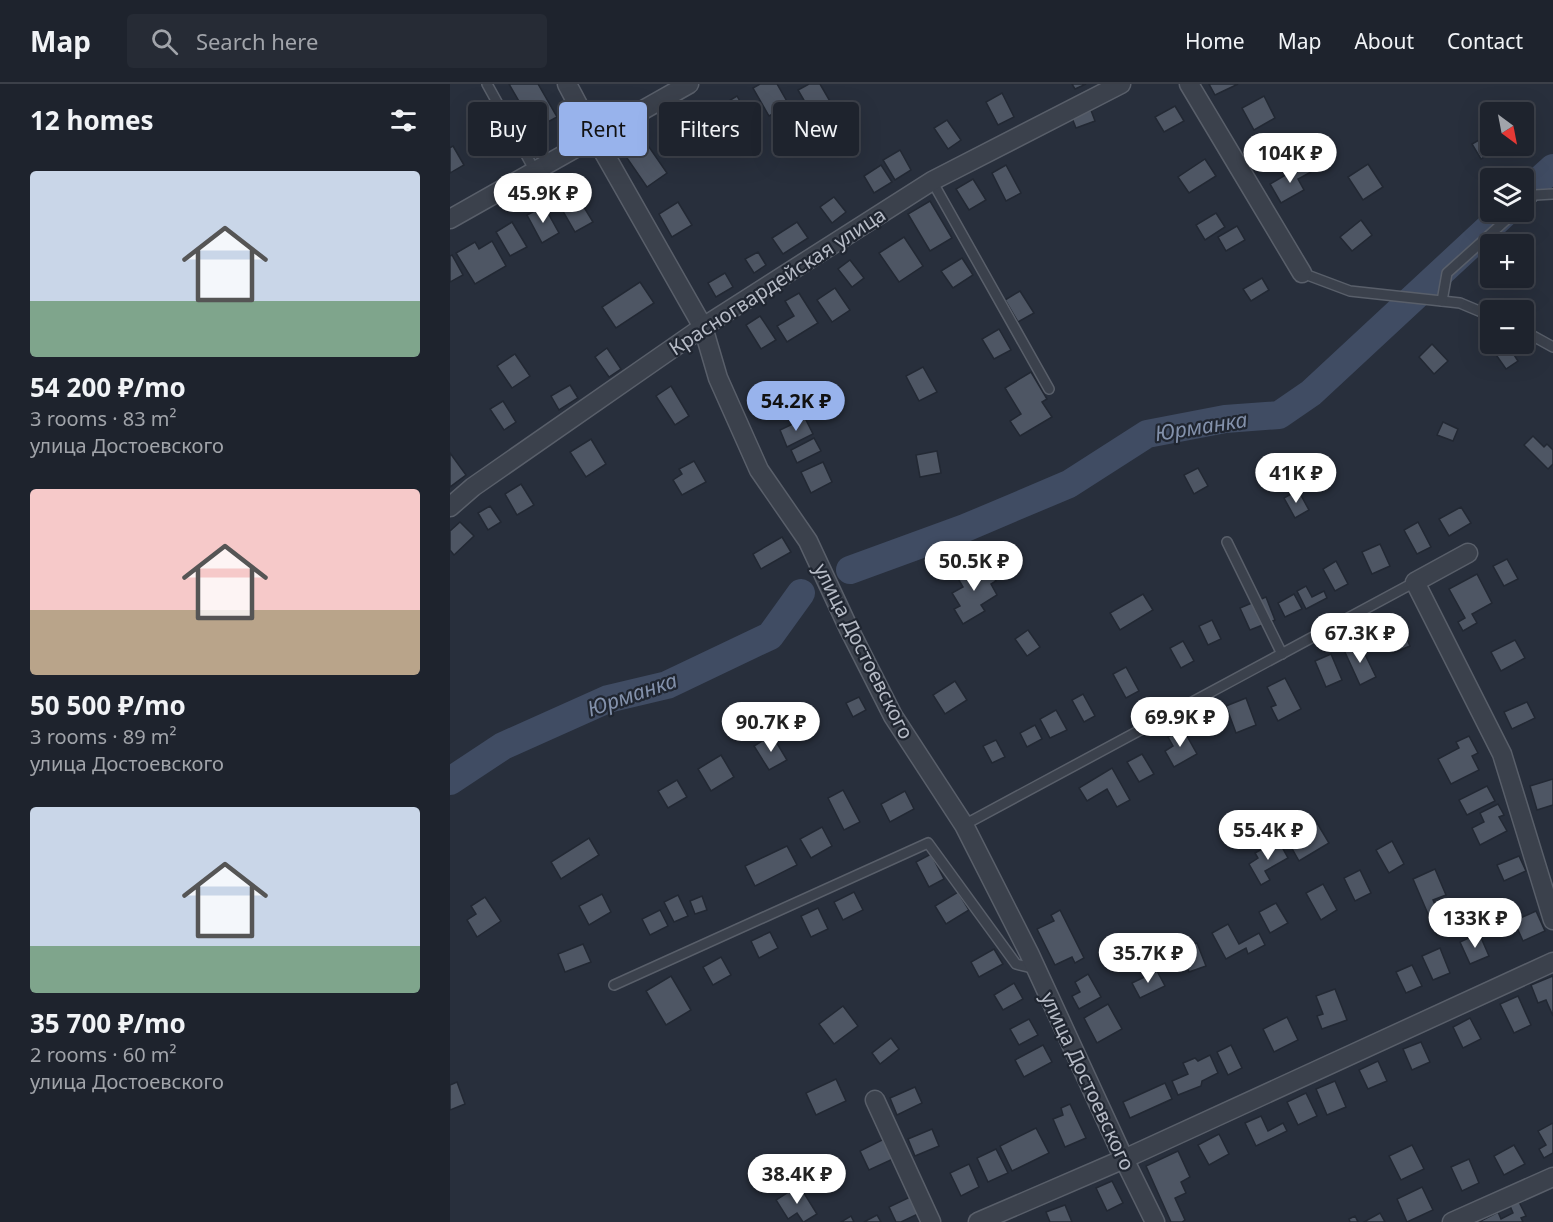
<!DOCTYPE html>
<html lang="en">
<head>
<meta charset="utf-8">
<style>
  :root { --surface:#1e232d; --page:#262b35; --text:#f1f3f6; --muted:#a1a4aa; --line:#3c4049; --accent:#98b3ec }
  body { margin:0; font-family:"Noto Sans",sans-serif; background:var(--page); color:var(--text); height:100vh; display:flex; flex-direction:column; font-size:22px; white-space:nowrap }
  * { box-sizing:border-box; margin:0 }
  p { font-size:20px; color:var(--muted) }
  .icon { flex:none; width:33px; height:33px; fill:none; stroke:currentColor; stroke-width:2; stroke-linecap:round; stroke-linejoin:round }
  .map { position:relative; flex:1; overflow:hidden }
  .drawer { display:flex; flex-direction:column; background:var(--surface); width:450px }
  .drawer>* { flex:none }
  .guide { position:absolute; left:18px; top:18px; width:570px; height:54px; display:flex; gap:12px }
  .needle { width:39px; rotate:148deg }
  .fabs { position:absolute; left:1030px; top:18px; display:grid; gap:12px }
  .fabs a { display:grid; place-items:center; width:54px; height:54px; border-radius:6px; background:var(--surface); box-shadow:0 6px 24px #0002,0 0 0 2px var(--line); font-size:30px }
  .price { position:absolute; translate:-50% -51px; padding:0 14px; border-radius:21px; background:#fff; color:#222; font-size:20px; line-height:39px; filter:drop-shadow(0 2px 3px #0008) }
  .price::after { content:''; position:absolute; left:50%; top:36px; width:18px; height:14px; margin-left:-9px; background:inherit; clip-path:polygon(0 0,100% 0,50% 100%) }
  .price.current { background:var(--accent); color:#111 }
  ul { padding:0; list-style:none }
  li { display:grid; align-content:center; gap:12px; height:318px; padding:0 30px }
  li span { display:grid; place-items:center; height:186px; border-radius:6px; color:#555 }
  li>.icon { margin-inline-start:auto }
  span .icon { width:108px; height:108px; fill:#fffc; stroke-width:1 }
  li b { font-size:26px }
  h2 { display:flex; justify-content:space-between; align-items:center; height:72px; padding:0 30px; font-size:26px }
  .pill { padding:0 21px; border-radius:6px; background:var(--surface); box-shadow:0 6px 24px #0002,0 0 0 2px var(--line); font-size:21px; line-height:54px }
  .pill.current { background:var(--accent); color:#111 }
  header { display:flex; align-items:center; gap:36px; box-sizing:border-box; height:84px; padding:0 30px; background:var(--surface); border-bottom:2px solid var(--line) }
  header strong { font-size:28px }
  nav { display:flex; gap:33px; margin-inline-start:auto; font-size:21px }
  .search { width:420px; height:54px; background:var(--page); display:flex; align-items:center; gap:15px; box-sizing:border-box; padding:0 21px; border-radius:6px; color:var(--muted); font-size:22px }
  main { display:flex; flex:1; min-height:0 }
  .map>svg:first-child { display:block }
  .lines { fill:none; stroke-linecap:round; stroke-linejoin:round }
  .river { stroke:#404c63; stroke-width:28 }
  .building { fill:#4e5664; stroke:#222833; stroke-width:1.5 }
  .lane-casing { stroke:#595f6a; stroke-width:12 }
  .street-casing { stroke:#595f6a; stroke-width:21 }
  .lane { stroke:#3b414c; stroke-width:9 }
  .street { stroke:#3b414c; stroke-width:18 }
  .labels { text-anchor:middle; dominant-baseline:central; stroke-width:4.5; stroke-linejoin:round; paint-order:stroke }
  .street-label { font-size:20px; fill:#b7bcc7; stroke:#202631 }
  .water-label { font-size:21px; font-style:italic; fill:#8391ab; stroke:#202631 }
</style>
</head>
<body>
<header>
<strong>Map</strong>
<div class="search"><svg class="icon" aria-label="search" viewBox="0 0 24 24"><circle cx="10" cy="10" r="6"/><path d="M15 15l6 6"/></svg>Search here</div>
<nav><a>Home</a><a>Map</a><a>About</a><a>Contact</a></nav>
</header>
<main>
<section class="drawer">
<h2>12 homes<svg class="icon" aria-label="filters" viewBox="0 0 24 24"><path d="M4 7h16M4 17h16"/><circle cx="9" cy="7" r="2"/><circle cx="15" cy="17" r="2"/></svg></h2>
<ul>
<li><span style="background:linear-gradient(#c9d6e8 70%,#7fa58c 0)"><svg class="icon" aria-label="home" viewBox="0 0 24 24"><path d="M3 11l9-7 9 7M6 9v11h12V9"/></svg></span><div><b>54 200 ₽/mo</b><p>3 rooms · 83 m²</p><p>улица Достоевского</p></div></li>
<li><span style="background:linear-gradient(#f6c9c9 65%,#b9a48a 0)"><svg class="icon" aria-label="home" viewBox="0 0 24 24"><path d="M3 11l9-7 9 7M6 9v11h12V9"/></svg></span><div><b>50 500 ₽/mo</b><p>3 rooms · 89 m²</p><p>улица Достоевского</p></div></li>
<li><span style="background:linear-gradient(#c9d6e8 75%,#7fa58c 0)"><svg class="icon" aria-label="home" viewBox="0 0 24 24"><path d="M3 11l9-7 9 7M6 9v11h12V9"/></svg></span><div><b>35 700 ₽/mo</b><p>2 rooms · 60 m²</p><p>улица Достоевского</p></div></li>
</ul>
</section>
<div class="map">
<svg width="1103" height="1138" viewBox="0 0 1103 1138">
  <rect width="100%" height="100%" fill="#282f3c"/>
  <g class="lines">
    <g class="river">
      <path d="M1074,110L1103,84"/>
      <path d="M400,486L515,444L619,400L697,350L775,335L829,331L861,309L1056,128"/>
      <path d="M0,697L53,662L158,615L217,601L320,552L351,509"/>
    </g>
  </g>
  <g class="building">
    <path d="M59,0H88L107,33L85,45Z"/>
    <path d="M310,0H327L339,21L319,32L303,4Z"/>
    <path d="M359,0H370L381,19L362,30L348,6Z"/>
    <path d="M622,0H636L625,5Z"/>
    <path d="M759,0H788L765,11Z"/>
    <path d="M552,9L564,33L548,41L536,18Z"/>
    <path d="M287,12L303,40L288,49L272,21Z"/>
    <path d="M814,12L825,34L804,46L792,24Z"/>
    <path d="M639,21L645,37L626,44L620,29Z"/>
    <path d="M725,22L734,37L714,48L705,33Z"/>
    <path d="M42,28L57,55L41,63L26,37Z"/>
    <path d="M251,34L264,53L250,62L238,42Z"/>
    <path d="M497,36L511,56L498,65L484,44Z"/>
    <path d="M230,43L238,57L220,69L211,54Z"/>
    <path d="M1041,49V62H1053L1031,75L1022,60Z"/>
    <path d="M197,60L217,89L197,103L177,74Z"/>
    <path d="M3,62L14,81L0,89V64Z"/>
    <path d="M450,66L461,86L445,96L433,76Z"/>
    <path d="M755,75L766,92L739,109L728,93Z"/>
    <path d="M856,79L861,88L848,95L854,106L831,119L820,100Z"/>
    <path d="M918,80L933,103L913,116L898,93Z"/>
    <path d="M431,81L442,98L424,109L414,92Z"/>
    <path d="M556,81L571,109L556,117L542,89Z"/>
    <path d="M523,95L536,116L519,126L506,105Z"/>
    <path d="M123,105L143,138L125,148L106,115Z"/>
    <path d="M384,113L396,128L382,139L370,123Z"/>
    <path d="M480,117L502,154L480,167L458,130Z"/>
    <path d="M228,118L242,141L222,153L209,130Z"/>
    <path d="M94,122L109,149L92,159L77,131Z"/>
    <path d="M766,129L775,143L755,156L746,141Z"/>
    <path d="M911,136L922,151L902,167L890,153Z"/>
    <path d="M62,138L77,163L60,172L46,148Z"/>
    <path d="M347,138L358,154L333,170L322,154Z"/>
    <path d="M787,142L795,156L776,167L768,153Z"/>
    <path d="M454,153L473,182L449,198L429,169Z"/>
    <path d="M42,157L56,182L25,200L6,169L25,158L29,165Z"/>
    <path d="M308,168L316,181L304,189L295,175Z"/>
    <path d="M2,171L13,191L0,198V172Z"/>
    <path d="M512,174L523,191L503,204L491,187Z"/>
    <path d="M400,176L414,194L402,203L388,185Z"/>
    <path d="M275,189L283,203L266,213L258,199Z"/>
    <path d="M812,194L819,206L801,217L793,205Z"/>
    <path d="M190,198L204,219L166,244L152,223Z"/>
    <path d="M385,204L400,226L382,238L367,216Z"/>
    <path d="M570,207L584,229L568,238L555,216Z"/>
    <path d="M349,209L368,239L337,258L327,242L344,232L335,217Z"/>
    <path d="M310,232L326,256L311,265L296,241Z"/>
    <path d="M549,245L561,266L544,275L532,255Z"/>
    <path d="M982,260L998,277L984,290L969,273Z"/>
    <path d="M1050,260H1057L1068,277L1056,285L1042,265Z"/>
    <path d="M157,264L171,285L159,293L145,273Z"/>
    <path d="M65,270L80,292L62,304L47,282Z"/>
    <path d="M473,283L487,308L469,317L456,292Z"/>
    <path d="M581,288L597,315L592,318L602,333L570,352L560,337L571,330L555,304Z"/>
    <path d="M120,301L128,314L109,326L101,312Z"/>
    <path d="M221,302L239,332L225,341L206,312Z"/>
    <path d="M53,317L66,338L54,346L40,325Z"/>
    <path d="M355,334L363,350L337,363L330,346Z"/>
    <path d="M993,338L1008,345L1003,357L987,351Z"/>
    <path d="M1083,352L1094,363L1097,360L1103,366V380L1098,385L1074,361Z"/>
    <path d="M364,354L371,367L347,379L341,366Z"/>
    <path d="M141,355L156,380L136,393L120,368Z"/>
    <path d="M487,367L491,389L470,393L466,371Z"/>
    <path d="M0,369L16,391L0,403Z"/>
    <path d="M244,377L256,398L232,411L223,396L232,390L229,385Z"/>
    <path d="M373,378L382,398L361,409L351,388Z"/>
    <path d="M748,384L758,402L744,410L734,391Z"/>
    <path d="M71,400L84,421L67,431L55,410Z"/>
    <path d="M848,406L859,426L845,434L834,414Z"/>
    <path d="M40,422L51,438L38,446L28,429Z"/>
    <path d="M1011,423L1021,439L999,452L989,435Z"/>
    <path d="M10,438L24,452L4,471L0,466V447Z"/>
    <path d="M968,438L981,463L967,470L954,446Z"/>
    <path d="M332,453L341,468L311,485L303,470Z"/>
    <path d="M930,460L940,482L922,490L912,468Z"/>
    <path d="M1057,475L1068,495L1054,502L1043,482Z"/>
    <path d="M886,477L898,500L885,507L873,485Z"/>
    <path d="M528,478L533,487L538,484L546,497L541,500L547,511L531,521L535,527L513,540L504,525L510,522L502,509L513,503L506,491Z"/>
    <path d="M1027,490L1042,519L1022,530L1027,539L1013,547L1008,538L1015,534L999,505Z"/>
    <path d="M856,502L862,513L874,507L877,514L856,525L847,507Z"/>
    <path d="M693,510L703,526L670,546L660,529Z"/>
    <path d="M844,510L852,525L835,533L828,519Z"/>
    <path d="M816,513L825,536L800,546L790,524Z"/>
    <path d="M762,536L771,555L758,561L749,542Z"/>
    <path d="M948,536L960,562L943,569L931,544Z"/>
    <path d="M578,546L590,563L577,572L565,555Z"/>
    <path d="M1065,556L1075,574L1051,587L1041,568Z"/>
    <path d="M733,557L744,577L731,584L720,564Z"/>
    <path d="M909,558L926,593L910,601L894,566Z"/>
    <path d="M881,570L892,596L876,603L865,577Z"/>
    <path d="M676,583L689,607L676,614L663,590Z"/>
    <path d="M835,594L851,625L828,637L821,623L826,621L817,603Z"/>
    <path d="M505,597L517,616L495,630L483,611Z"/>
    <path d="M633,610L645,632L634,638L622,616Z"/>
    <path d="M409,613L416,626L403,633L396,619Z"/>
    <path d="M796,614L806,641L786,649L776,622Z"/>
    <path d="M1077,618L1085,634L1062,645L1054,628Z"/>
    <path d="M606,626L617,646L600,654L590,635Z"/>
    <path d="M585,641L592,655L577,663L570,649Z"/>
    <path d="M733,645L747,670L724,683L715,667L723,662L718,653Z"/>
    <path d="M322,651L337,676L319,686L304,662Z"/>
    <path d="M1019,652L1028,669L1022,672L1029,686L1001,700L988,675L1009,664L1006,658Z"/>
    <path d="M546,656L555,673L542,679L533,662Z"/>
    <path d="M692,670L704,690L689,698L677,678Z"/>
    <path d="M271,671L284,693L261,707L248,685Z"/>
    <path d="M662,684L680,716L667,723L657,705L637,717L629,704Z"/>
    <path d="M1103,695V721L1087,726L1080,702Z"/>
    <path d="M227,696L237,713L218,724L208,707Z"/>
    <path d="M1037,702L1045,717L1017,731L1009,716Z"/>
    <path d="M393,706L410,738L394,746L378,714Z"/>
    <path d="M455,707L464,725L440,738L431,720Z"/>
    <path d="M1048,720L1054,731L1049,733L1057,747L1030,761L1022,744L1034,738L1030,729Z"/>
    <path d="M864,734L879,759L849,777L835,752Z"/>
    <path d="M372,743L382,762L361,774L350,755Z"/>
    <path d="M139,754L149,771L111,795L101,778Z"/>
    <path d="M828,756L838,774L815,787L820,796L811,801L799,780L808,774L805,769Z"/>
    <path d="M942,757L954,780L939,789L926,766Z"/>
    <path d="M337,762L347,781L305,802L295,782Z"/>
    <path d="M481,770L494,795L479,803L466,778Z"/>
    <path d="M1069,772L1076,787L1054,797L1047,781Z"/>
    <path d="M985,785L996,811L983,816L996,847L987,851L963,795Z"/>
    <path d="M910,786L921,809L905,817L894,794Z"/>
    <path d="M873,800L887,826L871,836L856,809Z"/>
    <path d="M404,808L413,826L393,836L384,818Z"/>
    <path d="M508,808L519,826L496,840L485,822Z"/>
    <path d="M152,810L161,828L139,841L129,822Z"/>
    <path d="M228,811L238,832L224,838L214,818Z"/>
    <path d="M252,812L257,826L245,830L240,817Z"/>
    <path d="M35,813L51,837L27,853L17,836L26,830L21,822Z"/>
    <path d="M826,819L838,839L820,849L809,828Z"/>
    <path d="M368,824L378,845L361,853L351,832Z"/>
    <path d="M210,826L218,842L200,851L192,835Z"/>
    <path d="M610,826L634,874L625,879L622,873L605,881L587,845L604,837L601,831Z"/>
    <path d="M1086,827L1095,847L1073,857L1064,837Z"/>
    <path d="M778,840L789,860L809,849L815,861L798,870L796,864L776,875L762,849Z"/>
    <path d="M320,848L328,864L309,874L301,857Z"/>
    <path d="M1029,849L1039,872L1020,880L1010,858Z"/>
    <path d="M747,859L756,882L739,888L730,865Z"/>
    <path d="M133,860L141,878L115,888L108,870Z"/>
    <path d="M990,864L1000,889L983,896L972,872Z"/>
    <path d="M544,865L553,880L529,893L521,878Z"/>
    <path d="M271,873L281,891L263,901L253,883Z"/>
    <path d="M962,881L972,902L956,909L946,888Z"/>
    <path d="M707,887L715,902L690,914L682,899Z"/>
    <path d="M638,890L651,913L629,925L622,912L630,908L625,898Z"/>
    <path d="M221,892L241,926L216,941L196,907Z"/>
    <path d="M1103,892V932L1096,916L1088,919L1081,901Z"/>
    <path d="M564,899L573,915L553,926L544,911Z"/>
    <path d="M885,905L897,936L872,945L867,932L873,930L866,912Z"/>
    <path d="M1068,912L1081,941L1064,949L1050,920Z"/>
    <path d="M658,920L672,945L647,959L634,934Z"/>
    <path d="M393,922L408,942L384,960L369,940Z"/>
    <path d="M837,933L848,956L824,968L813,945Z"/>
    <path d="M1020,934L1031,955L1013,964L1003,943Z"/>
    <path d="M579,935L588,951L569,961L560,945Z"/>
    <path d="M441,954L449,965L430,980L422,969Z"/>
    <path d="M971,958L980,978L962,986L953,965Z"/>
    <path d="M593,961L602,978L574,993L565,976Z"/>
    <path d="M781,961L792,984L778,991L767,968Z"/>
    <path d="M760,971L768,989L752,997L751,1002L728,1011L722,997L738,990L733,979L745,974L748,977Z"/>
    <path d="M928,977L937,997L918,1005L909,986Z"/>
    <path d="M386,995L396,1017L366,1031L356,1009Z"/>
    <path d="M885,997L896,1023L877,1031L866,1005Z"/>
    <path d="M7,998L15,1020L0,1026V1001Z"/>
    <path d="M715,999L722,1015L680,1034L673,1018Z"/>
    <path d="M465,1003L472,1019L447,1031L440,1014Z"/>
    <path d="M856,1009L867,1032L848,1041L837,1018Z"/>
    <path d="M620,1020L636,1054L615,1063L603,1035L613,1031L611,1024Z"/>
    <path d="M811,1032L818,1047L833,1039L837,1047L806,1062L795,1039Z"/>
    <path d="M1103,1039V1069L1094,1074L1089,1065L1096,1061L1088,1047Z"/>
    <path d="M586,1044L599,1069L562,1087L550,1062Z"/>
    <path d="M482,1045L489,1062L465,1072L458,1055Z"/>
    <path d="M769,1050L779,1070L759,1081L748,1061Z"/>
    <path d="M434,1055L443,1075L419,1086L410,1067Z"/>
    <path d="M962,1061L974,1085L951,1096L939,1072Z"/>
    <path d="M1064,1061L1075,1080L1054,1091L1044,1072Z"/>
    <path d="M546,1065L558,1089L538,1098L527,1074Z"/>
    <path d="M728,1067L740,1093L731,1098L736,1109L725,1114L735,1136L732,1138H721L696,1082Z"/>
    <path d="M1019,1075L1029,1099L1012,1107L1001,1083Z"/>
    <path d="M519,1080L529,1103L511,1112L500,1089Z"/>
    <path d="M662,1097L673,1119L657,1127L646,1104Z"/>
    <path d="M349,1101L367,1130L354,1138H353L347,1129L338,1135L326,1116Z"/>
    <path d="M972,1103L983,1126L957,1138L947,1115Z"/>
    <path d="M460,1113L468,1130L451,1138H446L439,1123Z"/>
    <path d="M1069,1118L1076,1132L1071,1134L1073,1138H1029L1048,1128L1051,1135L1063,1129L1060,1122Z"/>
    <path d="M615,1121L622,1138H600L596,1128Z"/>
    <path d="M930,1129L935,1138H914Z"/>
    <path d="M427,1131L431,1138H414Z"/>
    <path d="M401,1132L404,1138H391Z"/>
    <path d="M905,1132L908,1138H900L899,1135Z"/>
  </g>
  <g class="lines">
    <g class="lane-casing">
      <g id="lane">
        <path d="M37,0L85,87"/>
        <path d="M482,97L599,305"/>
        <path d="M1074,120L1085,111L1103,110"/>
        <path d="M852,189L900,207L1010,219L1041,232"/>
        <path d="M992,217L997,189L1065,128"/>
        <path d="M1074,247L1103,263"/>
        <path d="M777,458L832,570"/>
        <path d="M514,741L965,498"/>
        <path d="M164,901L478,759L566,880L586,885"/>
      </g>
    </g>
    <g class="street-casing">
      <g id="street">
        <path d="M117,0L145,53L253,243L268,294L309,386L358,457L399,545L443,632L514,741L579,869L674,1075L705,1138"/>
        <path d="M739,0L852,189"/>
        <path d="M0,135L239,0"/>
        <path d="M0,423L23,403L253,243L482,97L671,0"/>
        <path d="M1018,469L965,498L1052,670L1103,836"/>
        <path d="M425,1016L481,1138"/>
        <path d="M528,1138L674,1075L1103,878"/>
        <path d="M1002,1138L1103,1093"/>
      </g>
    </g>
    <use href="#lane" class="lane"/>
    <use href="#street" class="street"/>
  </g>
  <g class="labels">
    <g class="street-label">
      <text transform="translate(327 197) rotate(-33)">Красногвардейская улица</text>
      <text transform="translate(414 567) rotate(63)">улица Достоевского</text>
      <text transform="translate(638 997) rotate(65)">улица Достоевского</text>
    </g>
    <g class="water-label">
      <text transform="translate(751 342) rotate(-9)">Юрманка</text>
      <text transform="translate(182 610) rotate(-19)">Юрманка</text>
    </g>
  </g>
</svg>
<div class="fabs">
<a><svg class="needle" viewBox="-14 -14 28 28"><path d="M0-13l5 13h-10z" fill="#e53935"/><path d="M0 13l5-13h-10z" fill="#a1a4aa"/></svg></a>
<a><svg class="icon" aria-label="layers" viewBox="0 0 24 24"><path d="M12 4l9 5-9 5-9-5zM3 14l9 5 9-5"/></svg></a>
<a>+</a>
<a>−</a>
</div>
<b class="price" style="left:840px;top:100px">104K ₽</b>
<b class="price" style="left:93px;top:140px">45.9K ₽</b>
<b class="price current" style="left:346px;top:348px">54.2K ₽</b>
<b class="price" style="left:846px;top:420px">41K ₽</b>
<b class="price" style="left:524px;top:508px">50.5K ₽</b>
<b class="price" style="left:910px;top:580px">67.3K ₽</b>
<b class="price" style="left:730px;top:664px">69.9K ₽</b>
<b class="price" style="left:321px;top:669px">90.7K ₽</b>
<b class="price" style="left:818px;top:777px">55.4K ₽</b>
<b class="price" style="left:1025px;top:865px">133K ₽</b>
<b class="price" style="left:698px;top:900px">35.7K ₽</b>
<b class="price" style="left:347px;top:1121px">38.4K ₽</b>
<div class="guide">
<a class="pill">Buy</a>
<a class="pill current">Rent</a>
<a class="pill">Filters</a>
<a class="pill">New</a>
</div>
</div>
</main>
</body>
</html>
